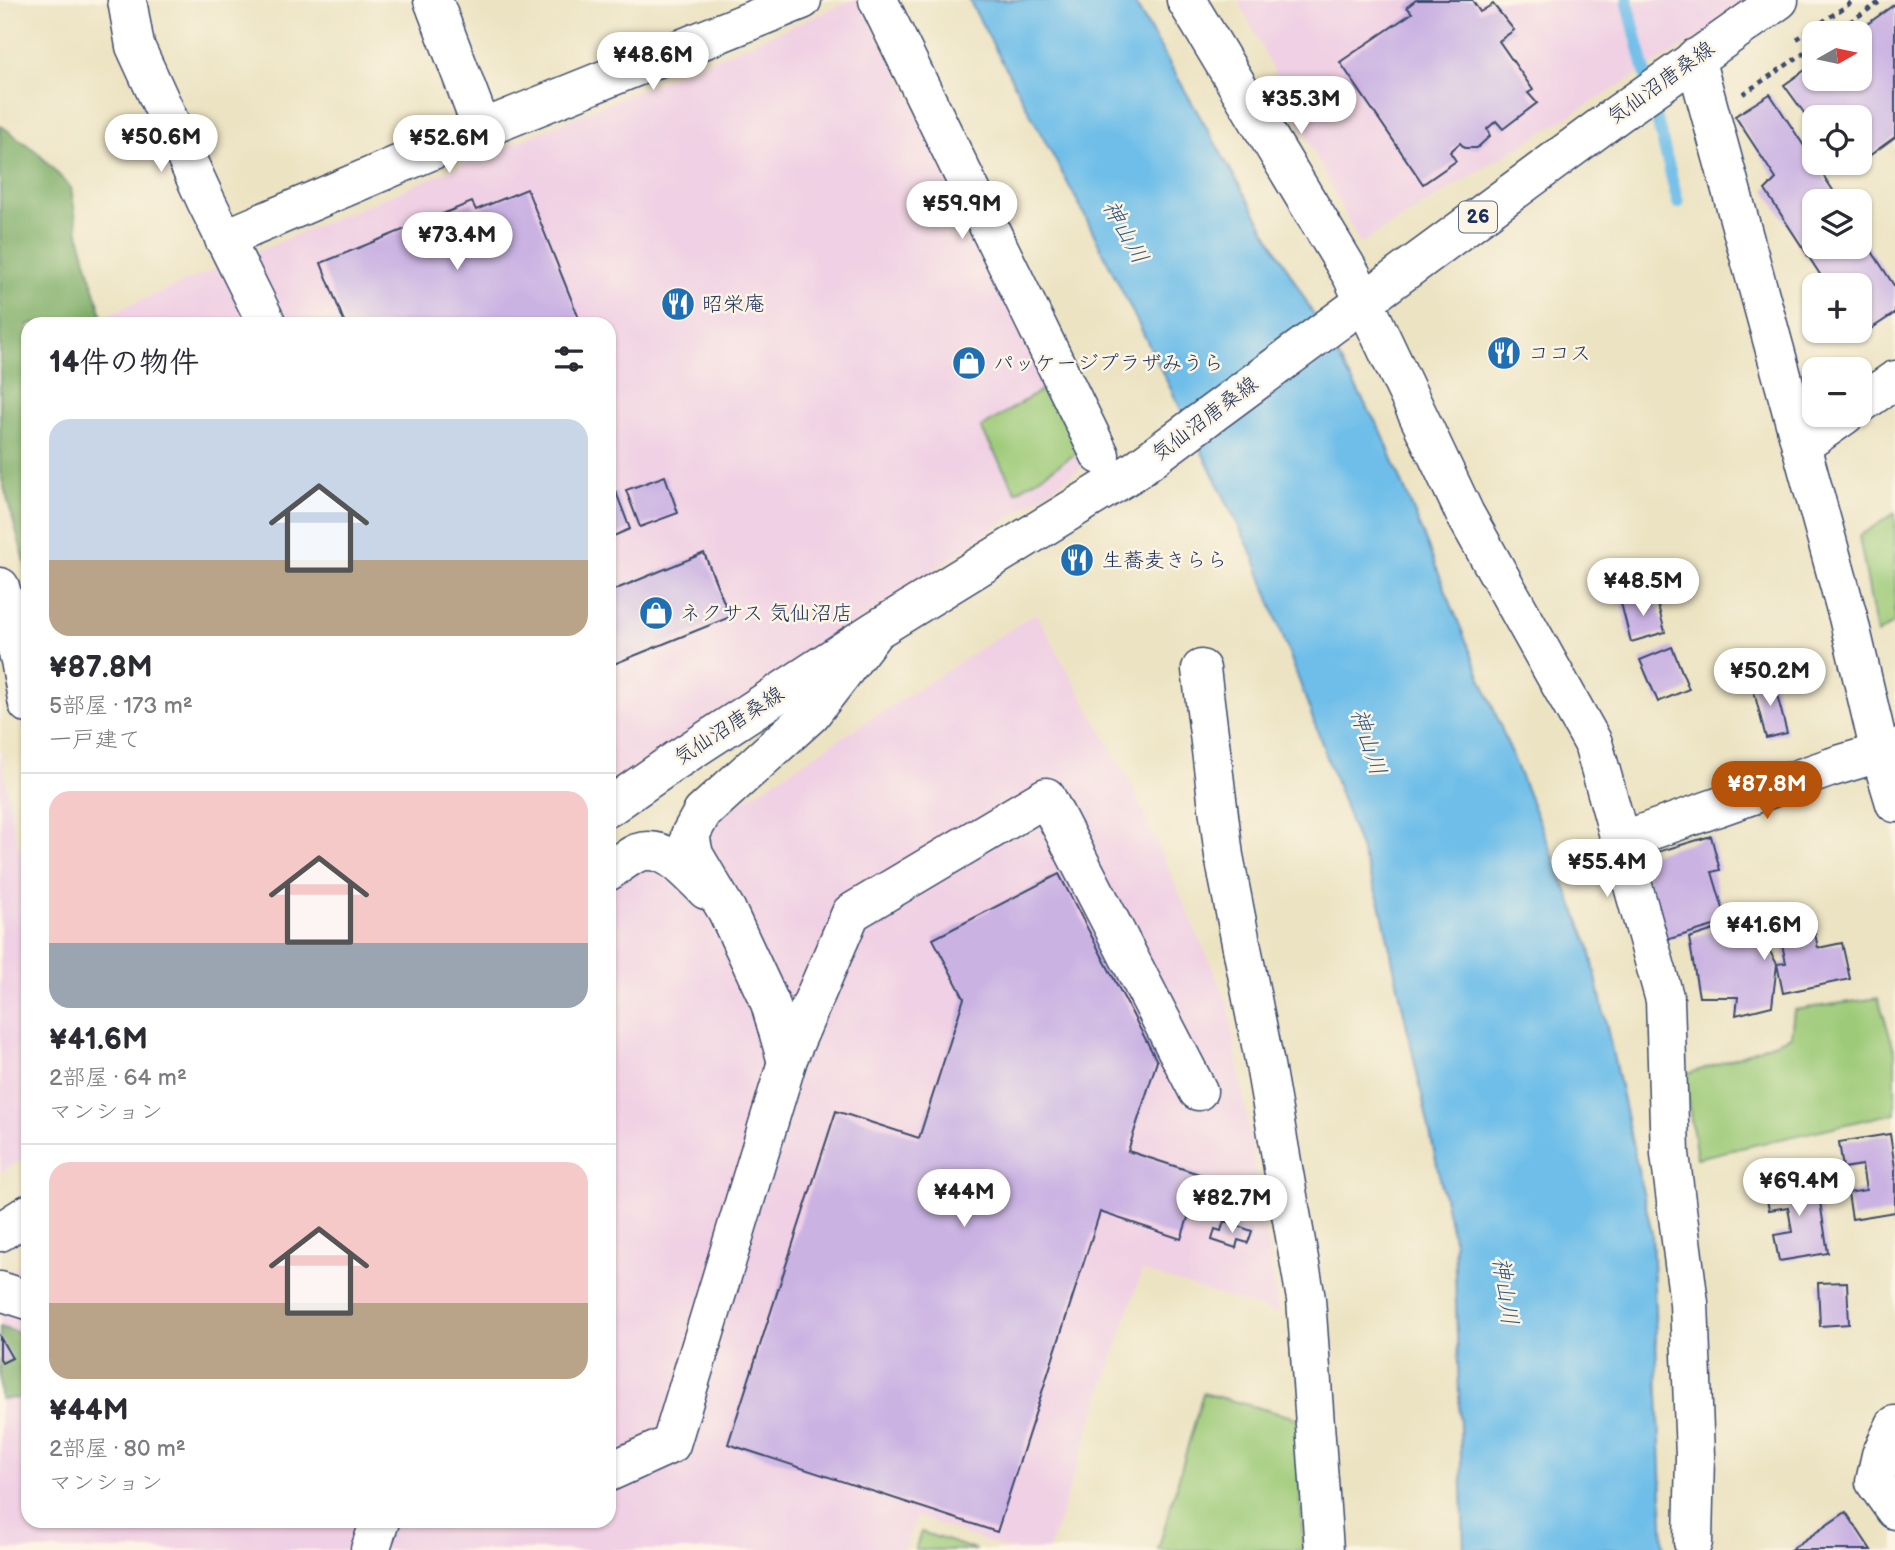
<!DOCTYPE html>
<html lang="ja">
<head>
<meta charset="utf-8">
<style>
  :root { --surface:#fff; --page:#f7f7f7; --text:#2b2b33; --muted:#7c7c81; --line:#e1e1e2; --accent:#b45309 }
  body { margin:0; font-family:"Balsamiq Sans","Klee One",sans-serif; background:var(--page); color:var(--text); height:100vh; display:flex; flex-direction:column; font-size:26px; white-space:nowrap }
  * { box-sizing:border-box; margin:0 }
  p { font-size:23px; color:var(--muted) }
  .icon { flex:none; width:38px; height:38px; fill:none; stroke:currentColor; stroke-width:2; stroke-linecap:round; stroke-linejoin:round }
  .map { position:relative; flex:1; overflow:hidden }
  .sheet { position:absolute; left:21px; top:317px; width:595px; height:1211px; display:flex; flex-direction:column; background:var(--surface); border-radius:21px; box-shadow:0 2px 5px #0004 }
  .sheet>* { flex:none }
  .needle { width:46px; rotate:81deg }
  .buttons { position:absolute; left:1802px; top:21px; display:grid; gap:14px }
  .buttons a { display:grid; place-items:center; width:70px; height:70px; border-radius:14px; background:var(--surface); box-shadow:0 2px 5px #0004; font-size:35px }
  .price { position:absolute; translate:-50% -60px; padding:0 16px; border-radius:24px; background:#fff; color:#222; font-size:23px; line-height:46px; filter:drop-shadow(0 2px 4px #0008) }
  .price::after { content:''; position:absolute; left:50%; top:42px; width:21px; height:16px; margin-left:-10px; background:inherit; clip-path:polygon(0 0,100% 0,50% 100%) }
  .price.current { background:var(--accent); color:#fff }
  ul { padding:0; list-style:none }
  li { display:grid; align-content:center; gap:14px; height:371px; padding:0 28px }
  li+li { border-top:2px solid var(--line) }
  li span { display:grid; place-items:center; height:217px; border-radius:21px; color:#555 }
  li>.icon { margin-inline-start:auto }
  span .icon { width:126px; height:126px; fill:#fffc; stroke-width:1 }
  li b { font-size:30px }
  h2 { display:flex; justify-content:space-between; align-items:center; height:84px; padding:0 28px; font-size:30px }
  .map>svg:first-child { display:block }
  .built { fill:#f0d0e4 }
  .green { fill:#9dca78; stroke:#5c7c6b; stroke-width:2 }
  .forest { fill:#7eae68; stroke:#4c6e63; stroke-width:2 }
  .water { fill:#6ebee9; stroke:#4476a4; stroke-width:2 }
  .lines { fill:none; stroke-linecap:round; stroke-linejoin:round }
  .stream { stroke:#6ebee9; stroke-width:12 }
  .building { fill:#cab3e3 }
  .minor-casing { stroke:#3a4a6d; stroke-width:41 }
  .major-casing { stroke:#3a4a6d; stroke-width:41 }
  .path { stroke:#3a4a6d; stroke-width:4.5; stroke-dasharray:5 5; stroke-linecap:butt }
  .minor { stroke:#fff; stroke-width:38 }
  .major { stroke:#fff; stroke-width:38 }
  .labels { text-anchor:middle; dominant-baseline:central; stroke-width:5; stroke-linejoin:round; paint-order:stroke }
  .shield { fill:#fcf5e5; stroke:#5e6a86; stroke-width:2 }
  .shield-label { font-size:19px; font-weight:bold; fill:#1b2f5e }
  .street-label { font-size:21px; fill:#1b2f5e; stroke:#fcf5e5 }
  .poi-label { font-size:21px; fill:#1b2f5e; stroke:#fcf5e5; text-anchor:start }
  .water-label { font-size:23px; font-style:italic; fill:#345a88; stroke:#fcf5e5 }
</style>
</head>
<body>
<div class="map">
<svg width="1895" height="1550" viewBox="0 0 1895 1550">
  <rect width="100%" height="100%" fill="#fcf5e5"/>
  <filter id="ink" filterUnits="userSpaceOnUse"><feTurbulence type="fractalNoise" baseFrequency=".0143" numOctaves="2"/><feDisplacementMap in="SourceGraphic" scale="14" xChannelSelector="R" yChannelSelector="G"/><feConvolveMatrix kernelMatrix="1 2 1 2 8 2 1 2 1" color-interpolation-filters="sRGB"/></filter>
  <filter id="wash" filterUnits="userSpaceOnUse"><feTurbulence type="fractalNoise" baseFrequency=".00686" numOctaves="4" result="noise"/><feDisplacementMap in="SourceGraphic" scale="28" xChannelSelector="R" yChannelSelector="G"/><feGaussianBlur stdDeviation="1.57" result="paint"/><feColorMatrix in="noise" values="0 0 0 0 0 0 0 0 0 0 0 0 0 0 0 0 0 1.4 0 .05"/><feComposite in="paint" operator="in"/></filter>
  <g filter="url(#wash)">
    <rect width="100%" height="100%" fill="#ece3c2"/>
    <g class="built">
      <path d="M853,0H859L1100,455L609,794V324H110L111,313Z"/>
      <path d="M1238,0H1759L1360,244Z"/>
      <path d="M1036,613L1132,786L1228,1003L1279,1314L1142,1271L1049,1550H1009L916,1516L904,1550H0V1278L28,1260V1521H609V887Z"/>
      <path d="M0,747L13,826L28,878V1156L0,1173Z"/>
    </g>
    <g class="green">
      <path d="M1059,379L1096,441L1016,492L981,428Z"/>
      <path d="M1895,513V622L1877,634L1859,536Z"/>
      <path d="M1878,998L1895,1052V1113L1697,1158L1684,1075L1727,1061L1791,1036L1794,1010Z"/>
      <path d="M1203,1393L1297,1418L1303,1550H1158Z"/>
      <path d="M921,1532L976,1550H915Z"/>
    </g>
    <g class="forest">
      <path d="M0,125L37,152L71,188L78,231L102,316V324H28V573L0,473Z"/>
      <path d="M0,1327L28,1335V1398L0,1399Z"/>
    </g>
    <path class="water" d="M969,0H1133L1382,433L1589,945L1652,1234L1664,1550H1464L1454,1243L1380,903L1254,557L1081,208Z"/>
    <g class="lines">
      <path class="stream" d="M1627,0L1678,203"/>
    </g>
    <g id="blocks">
      <g class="building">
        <path d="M1416,0H1472L1480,12L1493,4L1514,30L1499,41L1533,90L1528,93L1537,103L1503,129L1496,121L1487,129L1490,136L1477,148H1465L1460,143L1450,152L1456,161L1423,184L1340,62L1412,13L1407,7Z"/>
        <path d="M1895,4V137L1847,172L1840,163H1860V117H1815V128L1784,85L1815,63V79H1860V33H1855Z"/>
        <path d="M1770,94L1840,201H1815V247H1860V233L1895,287V313L1860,336L1856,331H1860V285H1827L1765,190L1776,179L1735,116Z"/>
        <path d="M527,189L580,321L572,324H345L321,263L472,202L476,210Z"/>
        <path d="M665,476L678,513L640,527L626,490Z"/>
        <path d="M616,492L630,529L609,538V495Z"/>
        <path d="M704,553L730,617L609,666V592Z"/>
        <path d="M1655,594L1665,632L1631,642L1621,603Z"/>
        <path d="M1672,647L1689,689L1658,702L1640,660Z"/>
        <path d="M1773,679L1787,733L1766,738L1752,684Z"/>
        <path d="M1711,836L1720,870L1712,872L1727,922L1666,940L1641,857Z"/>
        <path d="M1059,874L1157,1061L1128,1151L1202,1175L1181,1239L1100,1212L997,1532L728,1444L836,1111L919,1138L964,998L933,939Z"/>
        <path d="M1810,910L1818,948L1842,943L1850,979L1783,993L1777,964L1772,1006L1736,1015L1738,997H1699L1689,938L1751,918L1777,964L1786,963L1776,916Z"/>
        <path d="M1890,1134L1895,1168V1212L1852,1219L1848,1193L1866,1190L1862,1165L1843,1168L1839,1142Z"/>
        <path d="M1816,1176L1828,1253L1779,1261L1774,1235L1792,1232L1788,1207L1769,1210L1764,1184Z"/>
        <path d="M1224,1221L1252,1231L1248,1243L1238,1240L1236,1248L1212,1240L1215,1229L1221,1231Z"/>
        <path d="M1847,1282L1849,1324L1820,1326L1818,1283Z"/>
        <path d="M0,1337L12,1358L2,1363L0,1359Z"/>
        <path d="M1846,1512L1871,1550H1790Z"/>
      </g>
    </g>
  </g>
  <g filter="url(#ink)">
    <use href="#blocks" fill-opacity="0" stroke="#3a4a6d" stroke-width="2"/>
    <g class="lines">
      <g class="minor-casing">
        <g id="minor">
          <path d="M127,0L135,46L206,201L267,324"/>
          <path d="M878,0L1100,455"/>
          <path d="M1186,0L1352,276L1465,514L1593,743L1665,1000L1670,1154L1689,1303L1695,1456L1693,1542"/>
          <path d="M1695,58L1848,617L1880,753L1895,803"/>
          <path d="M482,129L802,0"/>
          <path d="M224,239L482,129L433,0"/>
          <path d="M1860,404L1895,380"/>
          <path d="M1801,446L1845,415"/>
          <path d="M0,587L20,660L28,704"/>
          <path d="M1201,669L1224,856L1265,1065L1306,1299L1324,1550"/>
          <path d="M1621,841L1832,767L1895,748"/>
          <path d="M609,871C618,865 628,857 637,853C665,843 688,872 706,890"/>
          <path d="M786,1063L851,913L1046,797L1198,1091"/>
          <path d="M0,1291L28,1300"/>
          <path d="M1895,1425L1881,1455L1875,1482L1895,1510"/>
          <path d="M609,1472L671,1444L787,1062L770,1003L727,911L694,855L690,835L702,813L811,714L872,635"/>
          <path d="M370,1550L380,1521"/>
        </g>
      </g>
      <g class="major-casing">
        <g id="major">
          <path d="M609,807L675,761L876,630L1133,472L1618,114L1779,0"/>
          <path d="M0,1232L28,1214"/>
        </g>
      </g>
      <g class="path">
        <path d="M1833,33L1883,0"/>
        <path d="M1797,39L1855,0"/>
        <path d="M1743,94L1815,46"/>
      </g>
      <use href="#minor" class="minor"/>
      <use href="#major" class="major"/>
    </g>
  </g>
  <defs>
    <g id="restaurant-disc" transform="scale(1.75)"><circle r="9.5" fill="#1f6fb2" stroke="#fcf5e5"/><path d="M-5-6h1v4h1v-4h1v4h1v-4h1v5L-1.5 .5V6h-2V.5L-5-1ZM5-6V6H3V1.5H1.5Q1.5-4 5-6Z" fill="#fff"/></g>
    <g id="shop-disc" transform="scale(1.75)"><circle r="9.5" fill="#1f6fb2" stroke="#fcf5e5"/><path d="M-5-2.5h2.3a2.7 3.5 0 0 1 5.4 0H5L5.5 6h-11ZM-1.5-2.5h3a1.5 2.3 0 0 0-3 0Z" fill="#fff"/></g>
  </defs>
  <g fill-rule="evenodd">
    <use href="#restaurant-disc" x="678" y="304"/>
    <use href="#restaurant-disc" x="1504" y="353"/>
    <use href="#shop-disc" x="969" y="363"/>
    <use href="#restaurant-disc" x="1077" y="560"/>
    <use href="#shop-disc" x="656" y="613"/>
  </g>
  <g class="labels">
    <rect class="shield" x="1459" y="201.5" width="38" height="31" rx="5"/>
    <g class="shield-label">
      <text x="1478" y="217">26</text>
    </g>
    <g class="street-label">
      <text transform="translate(1661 83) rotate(-36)">気仙沼唐桑線</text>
      <text transform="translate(1205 419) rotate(-37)">気仙沼唐桑線</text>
      <text transform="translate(729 726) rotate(-33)">気仙沼唐桑線</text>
    </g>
    <g class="poi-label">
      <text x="702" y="304">昭栄庵</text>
      <text x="1528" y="353">ココス</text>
      <text x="993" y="363">パッケージプラザみうら</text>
      <text x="1102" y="560">生蕎麦きらら</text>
      <text x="680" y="613">ネクサス 気仙沼店</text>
    </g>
    <g class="water-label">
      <text transform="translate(1125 232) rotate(61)">神山川</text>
      <text transform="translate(1368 742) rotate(72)">神山川</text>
      <text transform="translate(1505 1291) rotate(82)">神山川</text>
    </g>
  </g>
</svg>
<div class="buttons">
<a><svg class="needle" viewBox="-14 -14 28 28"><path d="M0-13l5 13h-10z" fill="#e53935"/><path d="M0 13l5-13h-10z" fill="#7c7c81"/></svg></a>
<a><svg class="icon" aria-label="locate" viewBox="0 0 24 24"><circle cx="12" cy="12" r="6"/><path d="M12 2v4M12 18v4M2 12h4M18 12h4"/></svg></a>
<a><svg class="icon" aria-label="layers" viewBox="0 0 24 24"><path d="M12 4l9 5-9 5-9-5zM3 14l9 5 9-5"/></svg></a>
<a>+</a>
<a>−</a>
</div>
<b class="price" style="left:653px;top:92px">¥48.6M</b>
<b class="price" style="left:1301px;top:136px">¥35.3M</b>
<b class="price" style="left:161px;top:174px">¥50.6M</b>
<b class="price" style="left:449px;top:175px">¥52.6M</b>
<b class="price" style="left:962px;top:241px">¥59.9M</b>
<b class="price" style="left:457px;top:272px">¥73.4M</b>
<b class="price" style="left:1643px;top:618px">¥48.5M</b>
<b class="price" style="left:1770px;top:708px">¥50.2M</b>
<b class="price current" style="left:1767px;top:821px">¥87.8M</b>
<b class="price" style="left:1607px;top:899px">¥55.4M</b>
<b class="price" style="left:1764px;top:962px">¥41.6M</b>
<b class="price" style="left:1799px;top:1218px">¥69.4M</b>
<b class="price" style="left:964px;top:1229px">¥44M</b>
<b class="price" style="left:1232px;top:1235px">¥82.7M</b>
<section class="sheet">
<h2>14件の物件<svg class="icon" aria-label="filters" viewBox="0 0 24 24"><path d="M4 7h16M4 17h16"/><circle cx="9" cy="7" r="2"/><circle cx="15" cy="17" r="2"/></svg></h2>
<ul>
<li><span style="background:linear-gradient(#c9d6e8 65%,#b9a48a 0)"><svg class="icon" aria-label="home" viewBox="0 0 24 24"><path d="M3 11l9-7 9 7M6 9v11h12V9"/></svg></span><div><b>¥87.8M</b><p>5部屋 · 173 m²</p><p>一戸建て</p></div></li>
<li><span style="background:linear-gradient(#f6c9c9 70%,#9aa5b1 0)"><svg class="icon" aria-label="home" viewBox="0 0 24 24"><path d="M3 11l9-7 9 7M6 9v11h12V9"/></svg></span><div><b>¥41.6M</b><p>2部屋 · 64 m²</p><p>マンション</p></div></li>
<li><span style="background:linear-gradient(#f6c9c9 65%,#b9a48a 0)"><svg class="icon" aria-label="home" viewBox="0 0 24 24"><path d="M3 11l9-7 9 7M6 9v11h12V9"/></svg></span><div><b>¥44M</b><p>2部屋 · 80 m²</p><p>マンション</p></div></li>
</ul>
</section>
</div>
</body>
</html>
